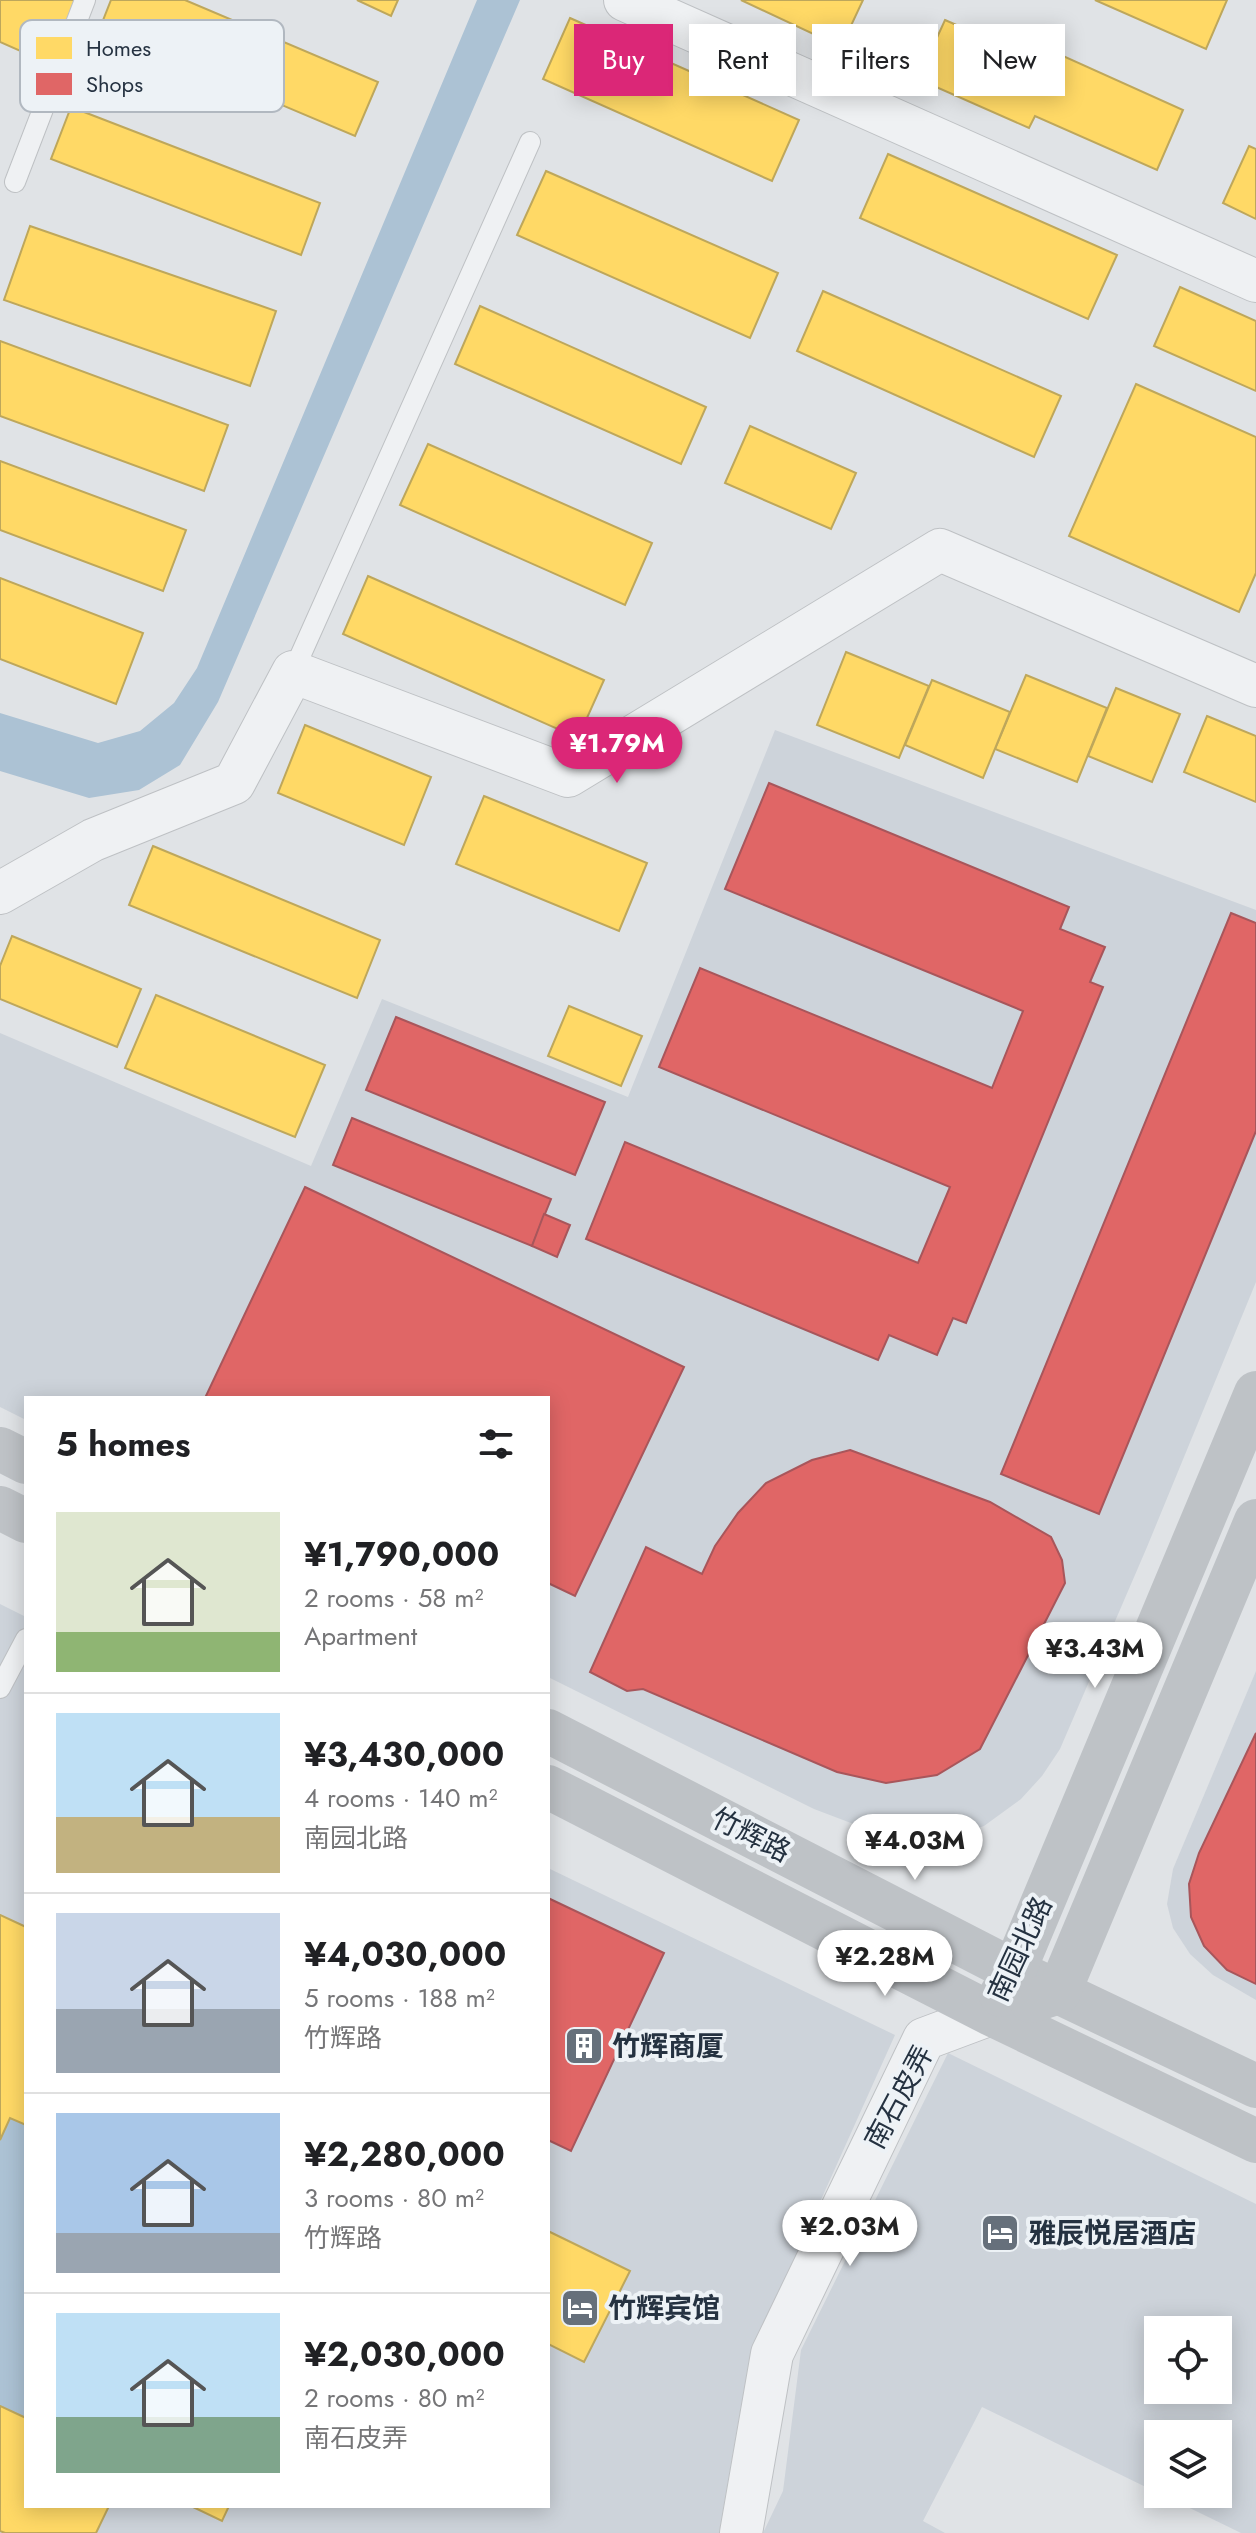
<!DOCTYPE html>
<html lang="en">
<head>
<meta charset="utf-8">
<style>
  :root { --surface:#fff; --page:#f6f6f6; --text:#202124; --muted:#757577; --line:#e0e0e0; --accent:#db2777 }
  body { margin:0; font-family:Jost,"Noto Sans SC",sans-serif; background:var(--page); color:var(--text); height:100vh; display:flex; flex-direction:column; font-size:30px; white-space:nowrap }
  * { box-sizing:border-box; margin:0 }
  p { font-size:26px; color:var(--muted) }
  .icon { flex:none; width:44px; height:44px; fill:none; stroke:currentColor; stroke-width:2; stroke-linecap:round; stroke-linejoin:round }
  .map { position:relative; flex:1; overflow:hidden }
  .panel { position:absolute; left:24px; top:1396px; width:526px; height:1112px; display:flex; flex-direction:column; background:var(--surface); border-radius:0px; box-shadow:0 4px 20px #0003 }
  .panel>* { flex:none }
  .banner { position:absolute; left:574px; top:24px; width:562px; height:72px; display:flex; gap:16px }
  .fabs { position:absolute; left:1144px; top:2316px; display:grid; gap:16px }
  .fabs a { display:grid; place-items:center; width:88px; height:88px; border-radius:0px; background:var(--surface); box-shadow:0 4px 20px #0003; font-size:40px }
  .price { position:absolute; translate:-50% -68px; padding:0 18px; border-radius:28px; background:#fff; color:#222; font-size:26px; line-height:52px; filter:drop-shadow(0 2px 4px #0008) }
  .price::after { content:''; position:absolute; left:50%; top:48px; width:24px; height:18px; margin-left:-12px; background:inherit; clip-path:polygon(0 0,100% 0,50% 100%) }
  .price.active { background:var(--accent); color:#fff }
  ul { padding:0; list-style:none }
  li { display:flex; align-items:center; gap:24px; height:200px; padding:0 32px }
  li+li { border-top:2px solid var(--line) }
  li span { display:grid; place-items:center; flex:none; width:224px; height:160px; border-radius:0px; color:#555 }
  li>.icon { margin-inline-start:auto }
  span .icon { width:96px; height:96px; fill:#fffc; stroke-width:1 }
  li b { font-size:34px }
  h2 { display:flex; justify-content:space-between; align-items:center; height:96px; padding:0 32px; font-size:34px }
  .chip { padding:0 28px; border-radius:0px; background:var(--surface); box-shadow:0 4px 20px #0003; font-size:28px; line-height:72px }
  .chip.active { background:var(--accent); color:#fff }
  .map>svg:first-child { display:block }
  .built { fill:#cdd3da; fill-rule:evenodd }
  .water { fill:#acc2d4 }
  .homes { fill:#ffd966; stroke:#bea75b; stroke-width:2 }
  .shops { fill:#e06666; stroke:#a8565b; stroke-width:2 }
  .lines { fill:none; stroke-linecap:round; stroke-linejoin:round }
  .lane-casing { stroke:#bec1c4; stroke-width:22 }
  .street-casing { stroke:#bec1c4; stroke-width:44 }
  .lane { stroke:#eff1f3; stroke-width:20 }
  .street { stroke:#eff1f3; stroke-width:42 }
  .secondary { stroke:#bec2c6; stroke-width:44 }
  .labels { text-anchor:middle; dominant-baseline:central; stroke-width:8; stroke-linejoin:round; paint-order:stroke }
  .street-label { font-size:28px; fill:#253241; stroke:#edf2f6 }
  .poi-label { font-size:28px; font-weight:bold; fill:#253241; stroke:#edf2f6; text-anchor:start }
  .key { fill:#edf2f6; stroke:#b1b8c0; stroke-width:2 }
  .key-label { font-size:22px; fill:#253241 }
</style>
</head>
<body>
<div class="map">
<svg width="1256" height="2533" viewBox="0 0 1256 2533">
  <rect width="100%" height="100%" fill="#e0e3e6"/>
  <g class="built">
    <path d="M775,730L1256,910V1282L1147,1547L1060,1749L1042,1776L1021,1799L984,1826L953,1837L920,1841L872,1831L814,1809L548,1677V1398H26V1420L0,1407V1033L311,1166L382,999L628,1097Z"/>
    <path d="M0,1604L26,1617V2506H548V1868L895,2035L749,2360L719,2533H0Z"/>
    <path d="M1256,1671V2000L1213,1975L1190,1954L1173,1928L1167,1904L1173,1869Z"/>
    <path d="M948,2053L1256,2204V2533H1241L1161,2494H1218V2434H1158V2493L982,2407L923,2521L945,2533H763L783,2491L801,2350ZM1158,2330H1218V2390H1158Z"/>
  </g>
  <g class="water">
    <path d="M477,0H520L218,702L180,765L139,790L89,798L0,771V713L98,743L140,731L174,703L197,668Z"/>
    <path d="M10,2118L26,2125V2418L0,2406V2140Z"/>
  </g>
  <g class="homes">
    <path d="M0,0H75L52,65L0,42Z"/>
    <path d="M111,0H185L378,82L355,136L100,28Z"/>
    <path d="M357,0H398L391,16Z"/>
    <path d="M741,0H863L841,47Z"/>
    <path d="M1095,0H1227L1206,49Z"/>
    <path d="M570,18L799,120L772,181L543,79Z"/>
    <path d="M945,20L1055,68L1061,55L1183,110L1157,170L1035,116L1029,128L918,79Z"/>
    <path d="M71,107L320,203L301,255L51,159Z"/>
    <path d="M1249,146L1256,149V219L1223,203Z"/>
    <path d="M888,154L1117,255L1088,319L860,218Z"/>
    <path d="M546,171L778,273L750,338L517,235Z"/>
    <path d="M30,226L276,311L250,386L4,300Z"/>
    <path d="M1180,287L1256,321V391L1154,346Z"/>
    <path d="M823,291L1061,396L1034,457L797,351Z"/>
    <path d="M480,306L706,407L681,464L455,364Z"/>
    <path d="M0,341L228,425L204,491L0,416Z"/>
    <path d="M1136,384L1256,437V573L1239,612L1069,536Z"/>
    <path d="M750,426L856,473L831,529L725,483Z"/>
    <path d="M428,444L652,543L625,605L400,505Z"/>
    <path d="M0,461L186,530L163,591L0,530Z"/>
    <path d="M368,576L604,680L578,738L343,634Z"/>
    <path d="M0,578L143,633L116,704L0,659Z"/>
    <path d="M846,652L929,686L899,758L817,725Z"/>
    <path d="M1026,675L1107,708L1077,782L995,749Z"/>
    <path d="M932,680L1010,712L983,778L905,745Z"/>
    <path d="M1116,688L1180,714L1152,782L1088,756Z"/>
    <path d="M1207,716L1256,736V802L1184,772Z"/>
    <path d="M305,725L431,777L404,845L278,793Z"/>
    <path d="M484,796L647,863L619,931L456,864Z"/>
    <path d="M153,846L380,940L357,998L129,905Z"/>
    <path d="M12,936L141,989L117,1047L0,999V966Z"/>
    <path d="M156,995L325,1065L295,1137L125,1068Z"/>
    <path d="M569,1006L642,1036L621,1086L548,1056Z"/>
    <path d="M0,1915L26,1927V2125L10,2118L0,2140Z"/>
    <path d="M548,2231L630,2271L584,2362L548,2344Z"/>
    <path d="M0,2406L26,2418V2506H109L96,2533H5L0,2531Z"/>
    <path d="M191,2506H229L222,2521Z"/>
  </g>
  <g class="shops">
    <path d="M769,783L1069,907L1060,929L1105,947L1090,982L1103,987L966,1323L953,1318L937,1355L889,1335L878,1360L586,1239L625,1142L918,1263L950,1187L659,1067L700,968L992,1088L1023,1011L725,889Z"/>
    <path d="M1231,913L1256,923V1131L1099,1514L1001,1474Z"/>
    <path d="M396,1017L605,1102L575,1175L366,1090Z"/>
    <path d="M352,1118L551,1199L532,1246L333,1165Z"/>
    <path d="M305,1187L684,1367L575,1596L548,1583V1398H205Z"/>
    <path d="M544,1214L570,1225L557,1257L532,1246Z"/>
    <path d="M850,1450L990,1502L1051,1537L1062,1560L1065,1583L980,1749L937,1775L886,1783L837,1772L643,1689L627,1691L590,1672L646,1547L702,1574L715,1546L738,1513L766,1483L812,1460Z"/>
    <path d="M1256,1733V1984L1227,1970L1204,1946L1191,1917L1189,1884L1199,1853Z"/>
    <path d="M548,1898L664,1953L571,2151L548,2140Z"/>
  </g>
  <g class="lines">
    <g class="lane-casing">
      <g id="lane">
        <path d="M15,182L85,0"/>
        <path d="M293,672L530,142"/>
        <path d="M0,1688L26,1639"/>
      </g>
    </g>
    <g class="street-casing">
      <g id="street">
        <path d="M625,0L1256,281"/>
        <path d="M0,893L93,840L234,783L293,672L568,776L940,550L1256,686"/>
        <path d="M741,2533L772,2354L924,2039L991,2014"/>
      </g>
    </g>
    <use href="#lane" class="lane"/>
    <use href="#street" class="street"/>
    <g class="secondary">
      <path d="M0,1449L26,1462"/>
      <path d="M0,1508L26,1521"/>
      <path d="M548,1731L1014,1971L1256,2086"/>
      <path d="M548,1787L991,2014L1256,2141"/>
      <path d="M1001,1995L1014,1971L1256,1393"/>
      <path d="M1031,2001L1059,1992L1256,1521"/>
    </g>
  </g>
  <defs>
    <g id="building-square" transform="scale(2)"><rect x="-9" y="-9" width="18" height="18" rx="4" fill="#66707b" stroke="#edf2f6"/><path d="M-4-6H4V6H1V3H-1V6H-4ZM-2.5-4.3h1.7v1.8h-1.7ZM.8-4.3h1.7v1.8H.8ZM-2.5-1h1.7V.8h-1.7ZM.8-1h1.7V.8H.8Z" fill="#fff"/></g>
    <g id="hotel-square" transform="scale(2)"><rect x="-9" y="-9" width="18" height="18" rx="4" fill="#66707b" stroke="#edf2f6"/><path d="M-6-4.5h1.5V1H6V5H4.5V3h-9V5H-6ZM-4 0a1.8 1.8 0 1 1 3.6 0ZM.5 0V-2.5h3Q6-2.5 6 0Z" fill="#fff"/></g>
  </defs>
  <g fill-rule="evenodd">
    <use href="#building-square" x="584" y="2046"/>
    <use href="#hotel-square" x="1000" y="2233"/>
    <use href="#hotel-square" x="580" y="2308"/>
  </g>
  <g class="labels">
    <g class="street-label">
      <text transform="translate(751 1835) rotate(27)">竹辉路</text>
      <text transform="translate(1020 1949) rotate(-65)">南园北路</text>
      <text transform="translate(899 2097) rotate(-62)">南石皮弄</text>
    </g>
    <g class="poi-label">
      <text x="612" y="2046">竹辉商厦</text>
      <text x="1028" y="2233">雅辰悦居酒店</text>
      <text x="608" y="2308">竹辉宾馆</text>
    </g>
  </g>
  <rect x="20" y="20" width="264" height="92" rx="12" class="key"/>
  <rect x="36" y="37" width="36" height="22" fill="#ffd966"/>
  <rect x="36" y="73" width="36" height="22" fill="#e06666"/>
  <g class="key-label">
    <text x="86" y="56">Homes</text>
    <text x="86" y="92">Shops</text>
  </g>
</svg>
<div class="fabs">
<a><svg class="icon" aria-label="locate" viewBox="0 0 24 24"><circle cx="12" cy="12" r="6"/><path d="M12 2v4M12 18v4M2 12h4M18 12h4"/></svg></a>
<a><svg class="icon" aria-label="layers" viewBox="0 0 24 24"><path d="M12 4l9 5-9 5-9-5zM3 14l9 5 9-5"/></svg></a>
</div>
<b class="price active" style="left:617px;top:785px">¥1.79M</b>
<b class="price" style="left:1095px;top:1690px">¥3.43M</b>
<b class="price" style="left:915px;top:1882px">¥4.03M</b>
<b class="price" style="left:885px;top:1998px">¥2.28M</b>
<b class="price" style="left:850px;top:2268px">¥2.03M</b>
<div class="banner">
<a class="chip active">Buy</a>
<a class="chip">Rent</a>
<a class="chip">Filters</a>
<a class="chip">New</a>
</div>
<section class="panel">
<h2>5 homes<svg class="icon" aria-label="filters" viewBox="0 0 24 24"><path d="M4 7h16M4 17h16"/><circle cx="9" cy="7" r="2"/><circle cx="15" cy="17" r="2"/></svg></h2>
<ul>
<li><span style="background:linear-gradient(#dfe7d0 75%,#8fb573 0)"><svg class="icon" aria-label="home" viewBox="0 0 24 24"><path d="M3 11l9-7 9 7M6 9v11h12V9"/></svg></span><div><b>¥1,790,000</b><p>2 rooms · 58 m²</p><p>Apartment</p></div></li>
<li><span style="background:linear-gradient(#bfe0f5 65%,#c2b280 0)"><svg class="icon" aria-label="home" viewBox="0 0 24 24"><path d="M3 11l9-7 9 7M6 9v11h12V9"/></svg></span><div><b>¥3,430,000</b><p>4 rooms · 140 m²</p><p>南园北路</p></div></li>
<li><span style="background:linear-gradient(#c9d6e8 60%,#9aa5b1 0)"><svg class="icon" aria-label="home" viewBox="0 0 24 24"><path d="M3 11l9-7 9 7M6 9v11h12V9"/></svg></span><div><b>¥4,030,000</b><p>5 rooms · 188 m²</p><p>竹辉路</p></div></li>
<li><span style="background:linear-gradient(#a9c7e8 75%,#9aa5b1 0)"><svg class="icon" aria-label="home" viewBox="0 0 24 24"><path d="M3 11l9-7 9 7M6 9v11h12V9"/></svg></span><div><b>¥2,280,000</b><p>3 rooms · 80 m²</p><p>竹辉路</p></div></li>
<li><span style="background:linear-gradient(#bfe0f5 65%,#7fa58c 0)"><svg class="icon" aria-label="home" viewBox="0 0 24 24"><path d="M3 11l9-7 9 7M6 9v11h12V9"/></svg></span><div><b>¥2,030,000</b><p>2 rooms · 80 m²</p><p>南石皮弄</p></div></li>
</ul>
</section>
</div>
</body>
</html>
